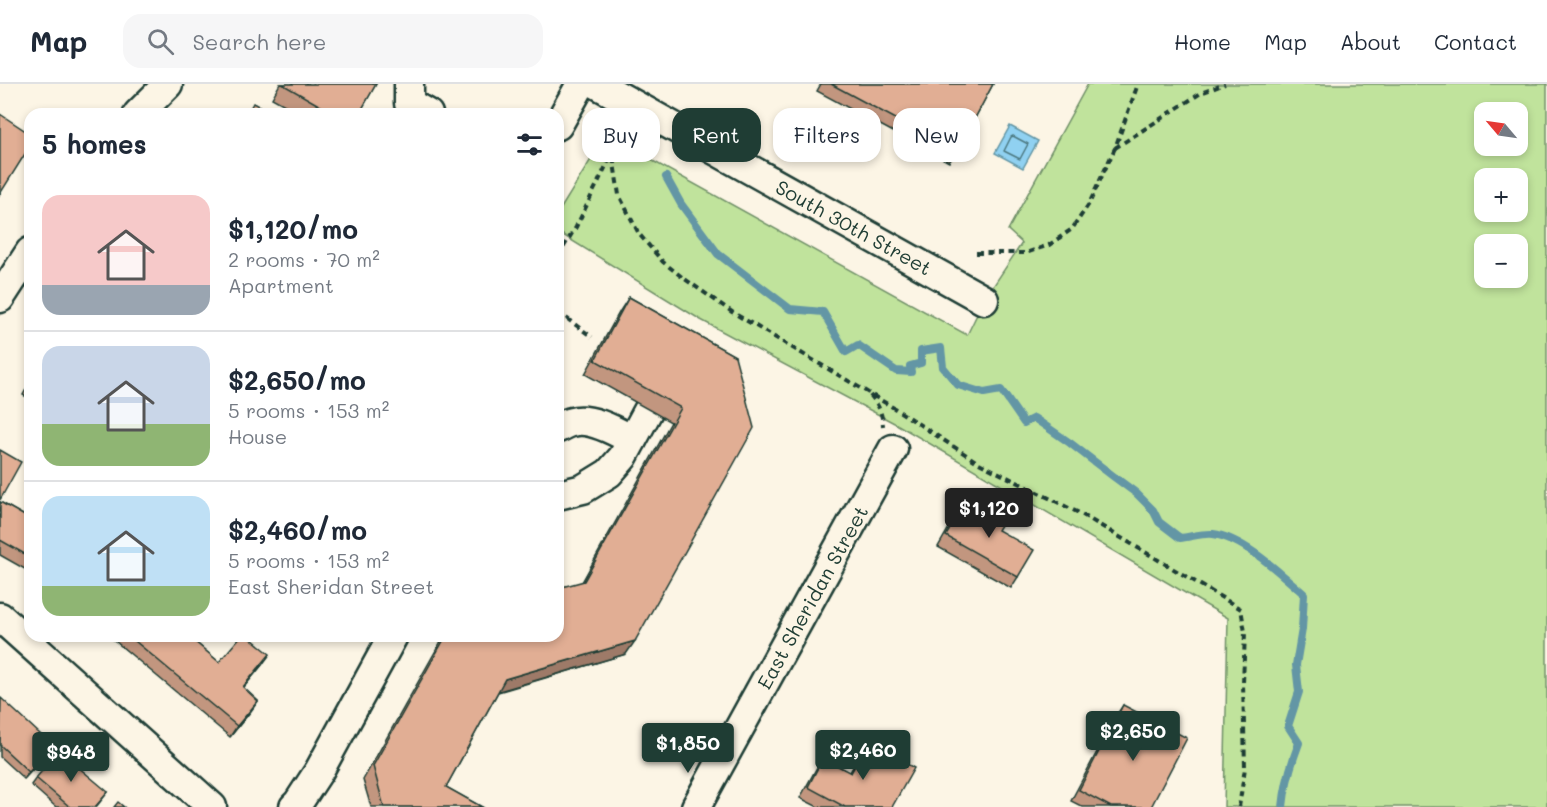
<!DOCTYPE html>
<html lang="en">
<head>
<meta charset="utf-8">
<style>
  :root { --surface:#fff; --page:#f6f6f7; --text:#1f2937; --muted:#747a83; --line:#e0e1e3; --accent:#1f3d34 }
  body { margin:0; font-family:Mali,sans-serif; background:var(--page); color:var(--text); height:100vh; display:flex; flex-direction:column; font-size:22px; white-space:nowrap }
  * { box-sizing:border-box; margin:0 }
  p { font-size:20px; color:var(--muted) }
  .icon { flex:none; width:33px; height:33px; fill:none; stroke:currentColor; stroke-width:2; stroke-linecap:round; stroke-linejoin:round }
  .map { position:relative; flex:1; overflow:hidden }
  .details { position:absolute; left:24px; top:24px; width:540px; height:534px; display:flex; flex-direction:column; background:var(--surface); border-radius:18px; box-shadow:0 3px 9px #0003 }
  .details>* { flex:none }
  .top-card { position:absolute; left:582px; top:24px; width:570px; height:54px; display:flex; gap:12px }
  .needle { width:39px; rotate:299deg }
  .tools { position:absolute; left:1474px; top:18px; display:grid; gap:12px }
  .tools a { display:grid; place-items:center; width:54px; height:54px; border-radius:12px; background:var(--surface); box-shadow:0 3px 9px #0003; font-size:30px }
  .price { position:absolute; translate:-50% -51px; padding:0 14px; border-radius:6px; background:var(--accent); color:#fff; font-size:20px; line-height:39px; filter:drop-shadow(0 2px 3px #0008) }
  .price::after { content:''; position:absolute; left:50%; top:36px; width:18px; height:14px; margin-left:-9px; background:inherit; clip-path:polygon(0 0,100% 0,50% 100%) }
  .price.active { background:#222; color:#fff }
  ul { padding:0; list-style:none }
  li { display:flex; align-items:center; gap:18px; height:150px; padding:0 18px }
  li+li { border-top:2px solid var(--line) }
  li span { display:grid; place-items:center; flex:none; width:168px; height:120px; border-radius:18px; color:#555 }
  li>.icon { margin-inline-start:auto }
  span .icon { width:72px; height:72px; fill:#fffc; stroke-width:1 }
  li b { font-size:26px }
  h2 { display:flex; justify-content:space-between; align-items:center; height:72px; padding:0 18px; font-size:26px }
  .chip { padding:0 21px; border-radius:18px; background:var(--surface); box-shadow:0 3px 9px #0003; font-size:21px; line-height:54px }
  .chip.active { background:var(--accent); color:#fff }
  header { display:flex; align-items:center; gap:36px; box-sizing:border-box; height:84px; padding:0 30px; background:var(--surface); border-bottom:2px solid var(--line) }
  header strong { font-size:28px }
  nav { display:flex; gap:33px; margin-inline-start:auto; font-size:21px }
  .search { width:420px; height:54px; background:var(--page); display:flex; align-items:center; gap:15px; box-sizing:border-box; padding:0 21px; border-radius:18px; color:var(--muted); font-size:22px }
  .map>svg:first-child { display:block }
  .green { fill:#c0e39c; stroke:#709068; stroke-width:1.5; fill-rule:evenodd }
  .water { fill:#90d1f1; stroke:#6396a5; stroke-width:1.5 }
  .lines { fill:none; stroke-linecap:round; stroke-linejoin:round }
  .shore { stroke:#4c7880; stroke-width:1.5 }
  .stream { stroke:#6396a5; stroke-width:8 }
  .minor-casing { stroke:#1f3d34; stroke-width:33 }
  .path { stroke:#1f3d34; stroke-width:4; stroke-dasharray:6 4.5; stroke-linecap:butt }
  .minor { stroke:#fcf5e5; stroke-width:28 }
  .wall { fill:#c2967f; stroke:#1f3d34; stroke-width:1.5 }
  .shaded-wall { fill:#9e7a68; stroke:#1f3d34; stroke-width:1.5 }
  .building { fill:#e1ae94; stroke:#1f3d34; stroke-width:1.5 }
  .labels { text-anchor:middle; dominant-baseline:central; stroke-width:6; stroke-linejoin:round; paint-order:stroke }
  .street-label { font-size:20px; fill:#1f3d34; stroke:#fcf5e5 }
</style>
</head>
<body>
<header>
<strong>Map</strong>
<div class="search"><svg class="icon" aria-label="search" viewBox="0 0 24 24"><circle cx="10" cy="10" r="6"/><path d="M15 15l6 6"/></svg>Search here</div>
<nav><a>Home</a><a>Map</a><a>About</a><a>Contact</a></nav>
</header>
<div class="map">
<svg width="1547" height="723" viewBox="0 0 1547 723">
  <rect width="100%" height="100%" fill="#fcf5e5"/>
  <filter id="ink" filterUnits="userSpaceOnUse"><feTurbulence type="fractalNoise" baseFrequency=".0167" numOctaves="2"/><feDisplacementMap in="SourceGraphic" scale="12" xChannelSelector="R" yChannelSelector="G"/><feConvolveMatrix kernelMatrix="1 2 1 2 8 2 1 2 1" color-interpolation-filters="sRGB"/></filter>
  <g filter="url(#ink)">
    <path class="green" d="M1088,0H1547V723H1224L1228,534L898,341L701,236L558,148V129L606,51L967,251L984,216L1022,159L1008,146ZM1485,28H1518V62H1485ZM1485,94H1518V128H1485ZM1485,160H1518V194H1485Z"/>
    <path class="water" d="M1010,42L1038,57L1023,84L995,69Z"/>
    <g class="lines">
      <path class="shore" d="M1013,52L1028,60L1020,75L1004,67L1011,53Z"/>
      <path class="stream" d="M666,93L681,120L718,170L790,225L823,228L846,268L858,261L896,287L911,288L910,282L921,279V267L941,264L943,283L958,301L984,309L1001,306L1024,339L1034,334L1070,359L1113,392L1136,409L1153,426L1159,438L1180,454C1190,453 1203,449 1213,450C1244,454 1281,490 1304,510L1302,545L1296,581L1299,608L1288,642L1299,659C1291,680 1285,701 1283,723"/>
      <g class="minor-casing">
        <g id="minor">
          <path d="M409,0V19L428,30"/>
          <path d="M597,0L984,216"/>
          <path d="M138,30L168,0"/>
          <path d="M558,41L581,0"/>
          <path d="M0,214L30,168"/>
          <path d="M558,344C562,342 567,339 572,338C590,332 617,348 632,356"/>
          <path d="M558,411L583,405L609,389L623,373L649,325"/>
          <path d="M0,533L212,723"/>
          <path d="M294,723L298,719L319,687L393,552"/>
          <path d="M696,723L893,365"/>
        </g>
      </g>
      <g class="path">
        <path d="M617,43V53L612,66L619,111L639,150L663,178L682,193L732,228L894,324L979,379L1081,430L1241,525L1245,548L1243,599L1245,684L1239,723"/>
        <path d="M1115,64L1201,9L1225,0"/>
        <path d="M976,169H1026L1049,161L1072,145L1089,120L1115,64L1138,0"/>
        <path d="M558,172L576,143L612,70"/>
        <path d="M558,228L592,253"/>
        <path d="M870,311C879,321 882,329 883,342"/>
      </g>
      <use href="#minor" class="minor"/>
    </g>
    <g class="wall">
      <path d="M280,0H376L362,25L370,30H301L272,14Z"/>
      <path d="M821,0H993L957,68L949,78L817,7Z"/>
      <path d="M629,213L735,272L626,570L498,608L446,703L482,723H371L363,696L444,552H558L582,498L671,338L585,290L620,227Z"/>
      <path d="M30,298V315L23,311Z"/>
      <path d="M966,417L998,446L1018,493L1011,504L938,463L958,428Z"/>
      <path d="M0,418L30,435V488L0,471Z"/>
      <path d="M109,552H188L219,578L262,581L243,604L258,617L230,653Z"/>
      <path d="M0,615L53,662L48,669L24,695L0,673Z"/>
      <path d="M1123,621L1151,723H1083L1071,717L1116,632Z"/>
      <path d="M881,665L892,723H818L800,714L816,685L823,674L850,688L856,678L863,667L875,674Z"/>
      <path d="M36,694L108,708L96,723H56L31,701Z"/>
    </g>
    <g class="shaded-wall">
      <path d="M635,557L626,570L496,608L505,595Z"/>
      <path d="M270,570L262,581L235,614L243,603Z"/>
      <path d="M258,617L251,627L230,653L237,642Z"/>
      <path d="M53,662L48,669L24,695L29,688Z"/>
    </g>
    <g class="building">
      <path d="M282,0H376L362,25L370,30H331V28Z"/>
      <path d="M831,0H993L957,68Z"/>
      <path d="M253,19L273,30H247Z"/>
      <path d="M0,30L30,50V62L0,110Z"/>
      <path d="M629,213L735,272L754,344L635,557L505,595L446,703L482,723H384L373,682L446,552H558V504L584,497L681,324L595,276Z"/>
      <path d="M0,366L21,378L0,416Z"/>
      <path d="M966,417L1003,438L998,446L1034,466L1018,493L946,452Z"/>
      <path d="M0,418L30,435V473L0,456Z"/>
      <path d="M129,552H188L219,578L241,552H248L270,570L243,603L258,617L237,642Z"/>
      <path d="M1,614L53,662L29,688L0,661Z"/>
      <path d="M1123,621L1187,654L1151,723H1111L1079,706Z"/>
      <path d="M881,665L914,684L892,723H845L808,703L823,674L851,689L863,667L876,674Z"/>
      <path d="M59,667L108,708L95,723H70L36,694Z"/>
      <path d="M118,718L124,723H114Z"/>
    </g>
  </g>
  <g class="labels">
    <g class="street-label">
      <text transform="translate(854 143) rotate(29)">South 30th Street</text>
      <text transform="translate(812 513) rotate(-61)">East Sheridan Street</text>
    </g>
  </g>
</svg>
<div class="tools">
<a><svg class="needle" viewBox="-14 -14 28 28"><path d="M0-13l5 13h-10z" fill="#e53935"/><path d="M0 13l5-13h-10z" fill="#747a83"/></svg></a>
<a>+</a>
<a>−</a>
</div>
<b class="price active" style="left:989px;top:455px">$1,120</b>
<b class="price" style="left:1133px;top:678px">$2,650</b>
<b class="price" style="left:688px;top:690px">$1,850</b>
<b class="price" style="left:863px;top:697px">$2,460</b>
<b class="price" style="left:71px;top:699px">$948</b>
<div class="top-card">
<a class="chip">Buy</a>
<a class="chip active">Rent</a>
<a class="chip">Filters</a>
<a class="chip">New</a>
</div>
<section class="details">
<h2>5 homes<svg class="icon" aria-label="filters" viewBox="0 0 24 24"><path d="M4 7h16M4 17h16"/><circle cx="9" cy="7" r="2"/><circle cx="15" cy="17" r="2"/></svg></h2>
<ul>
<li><span style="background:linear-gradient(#f6c9c9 75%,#9aa5b1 0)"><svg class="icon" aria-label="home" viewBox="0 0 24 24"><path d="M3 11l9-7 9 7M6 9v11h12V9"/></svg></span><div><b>$1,120/mo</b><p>2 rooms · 70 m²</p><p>Apartment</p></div></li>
<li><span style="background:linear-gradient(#c9d6e8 65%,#8fb573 0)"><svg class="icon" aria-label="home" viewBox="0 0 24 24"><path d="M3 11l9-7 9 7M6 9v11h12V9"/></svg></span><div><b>$2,650/mo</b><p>5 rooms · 153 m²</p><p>House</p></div></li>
<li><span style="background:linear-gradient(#bfe0f5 75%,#8fb573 0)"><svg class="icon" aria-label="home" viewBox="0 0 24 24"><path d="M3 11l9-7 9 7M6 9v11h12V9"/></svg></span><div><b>$2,460/mo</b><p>5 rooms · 153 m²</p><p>East Sheridan Street</p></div></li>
</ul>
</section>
</div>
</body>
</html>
